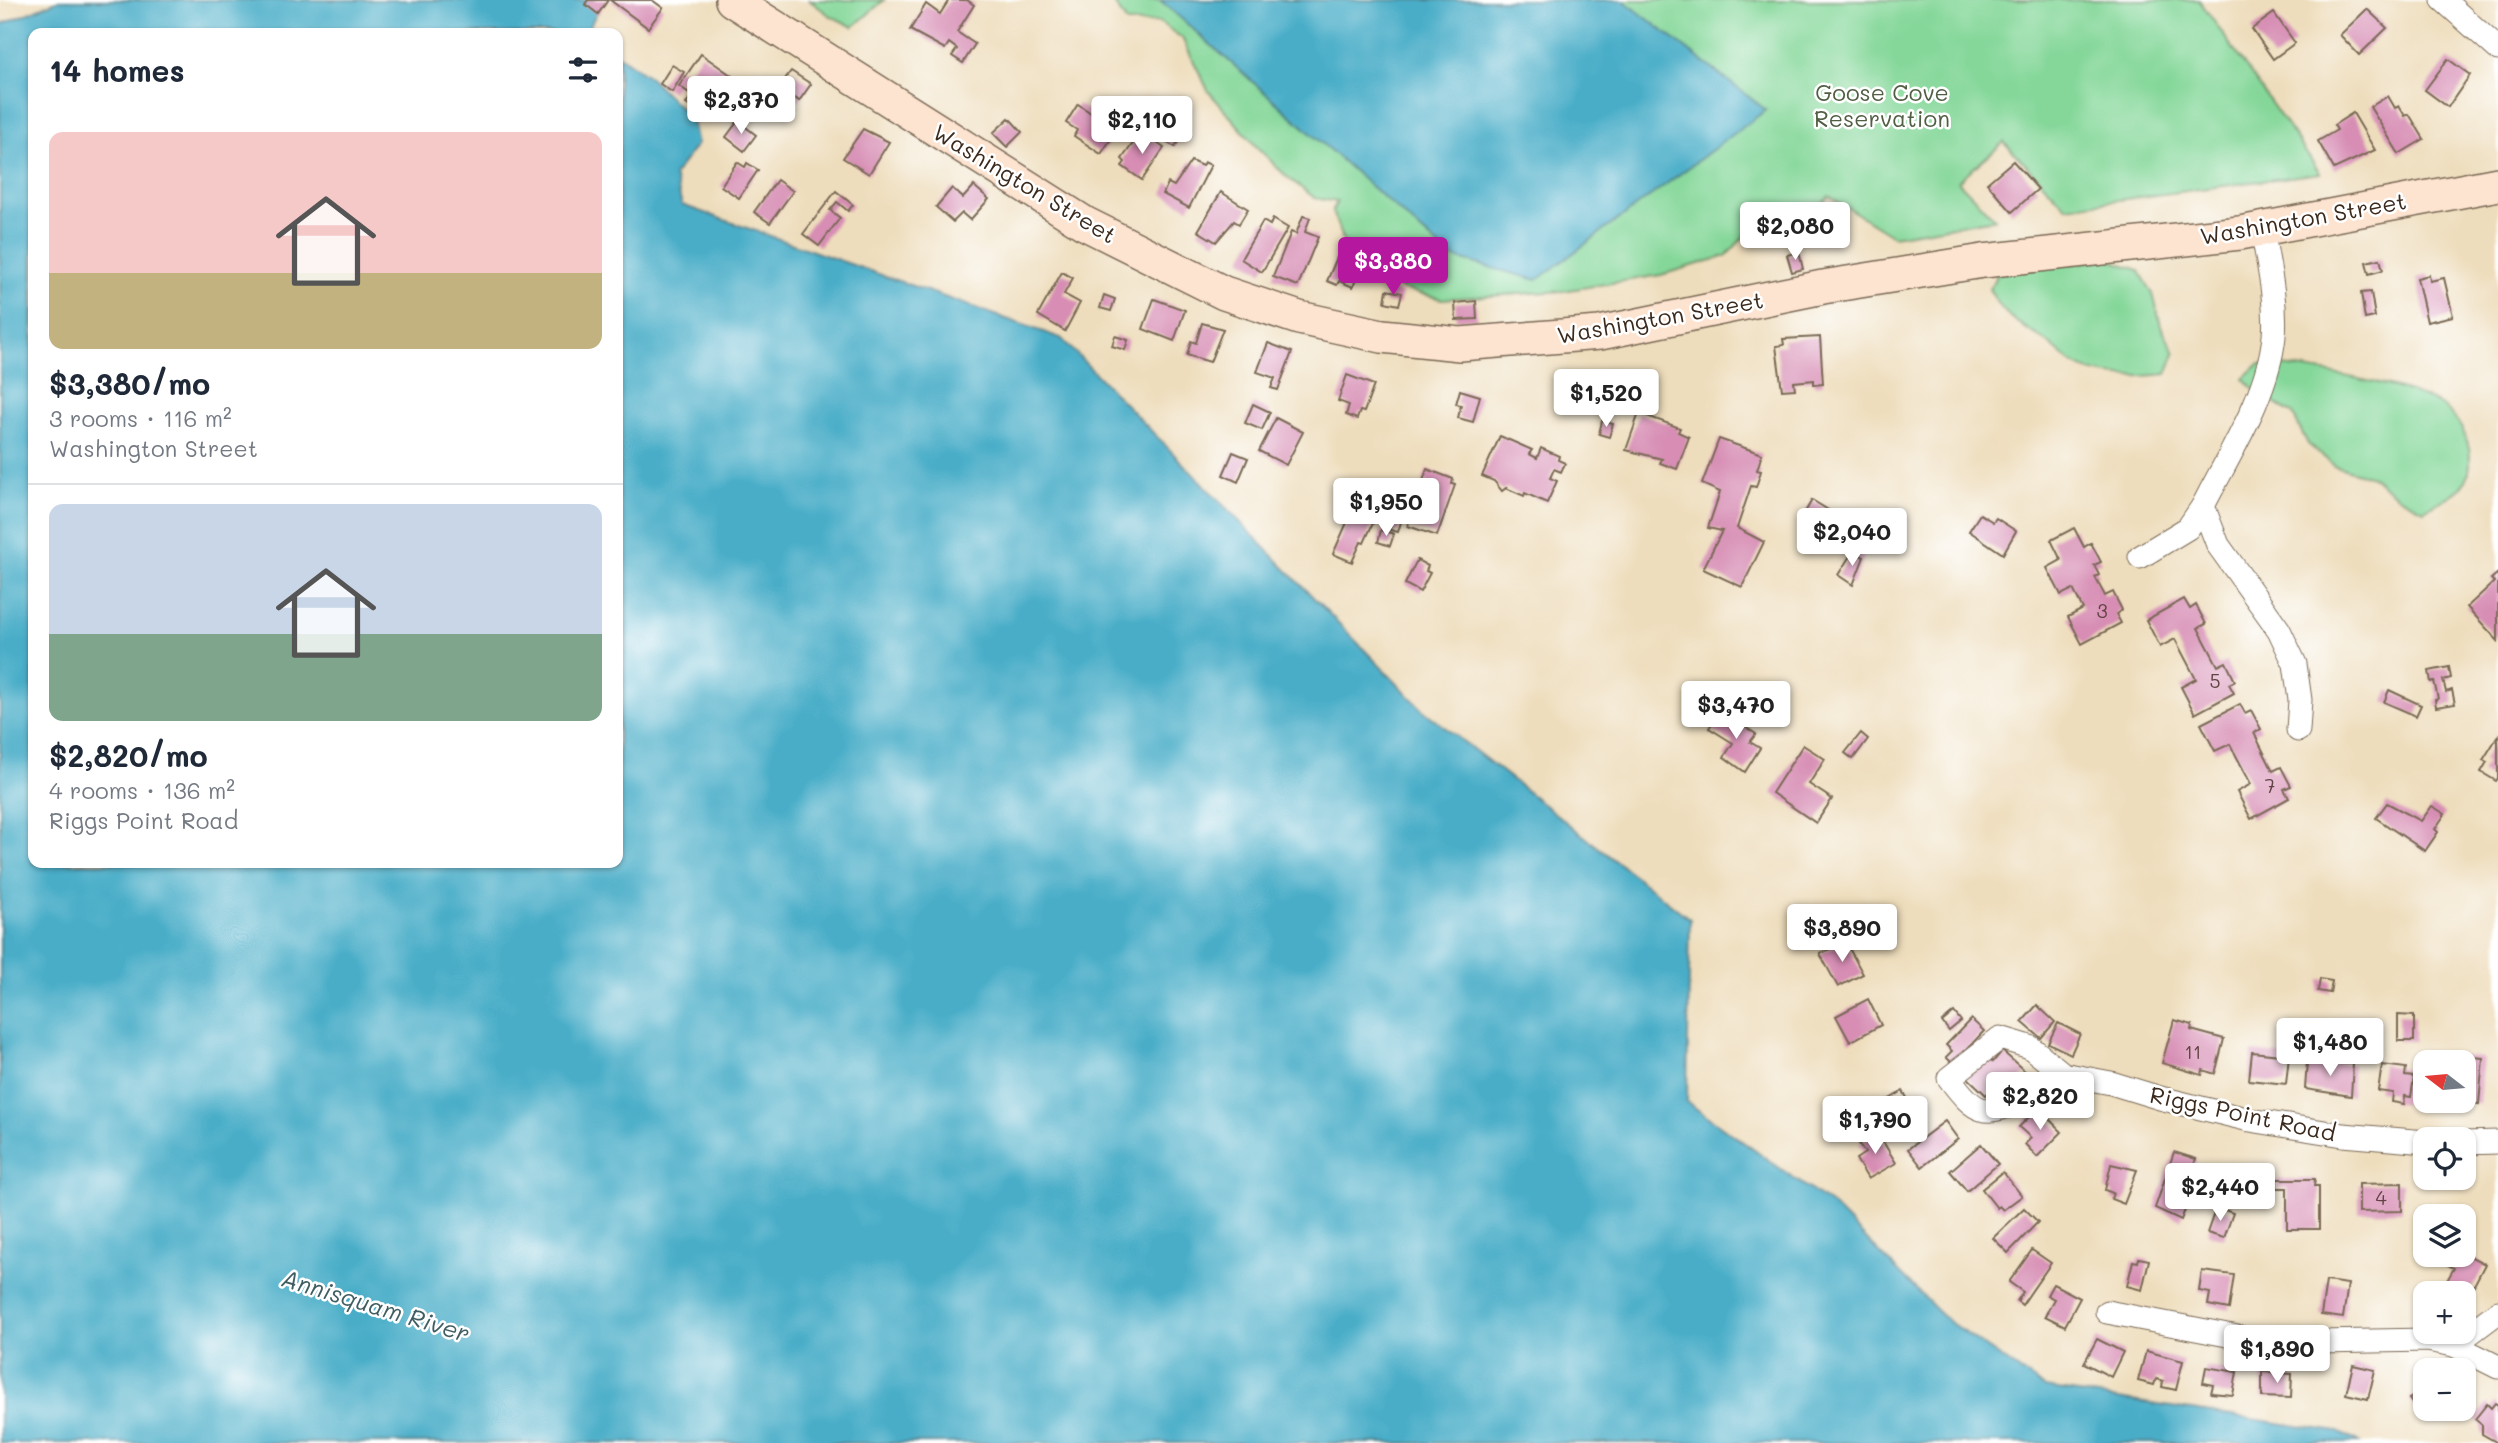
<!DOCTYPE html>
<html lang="en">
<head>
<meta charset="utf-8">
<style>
  :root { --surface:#fff; --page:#f6f6f7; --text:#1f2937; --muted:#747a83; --line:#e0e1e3; --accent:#b5179e }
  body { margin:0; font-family:Mali,sans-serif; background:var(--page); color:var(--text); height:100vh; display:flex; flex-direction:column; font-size:26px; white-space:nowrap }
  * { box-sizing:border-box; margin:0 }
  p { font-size:23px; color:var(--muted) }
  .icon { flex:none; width:38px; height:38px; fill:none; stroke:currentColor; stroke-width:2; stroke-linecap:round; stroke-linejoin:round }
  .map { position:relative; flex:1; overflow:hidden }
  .side { position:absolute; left:28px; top:28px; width:595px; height:840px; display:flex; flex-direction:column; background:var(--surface); border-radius:14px; box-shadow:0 2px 5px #0004 }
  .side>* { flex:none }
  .needle { width:46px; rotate:286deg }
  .buttons { position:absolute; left:2413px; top:1050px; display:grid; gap:14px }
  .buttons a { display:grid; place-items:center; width:63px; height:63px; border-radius:14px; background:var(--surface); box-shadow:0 2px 5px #0004; font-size:35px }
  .price { position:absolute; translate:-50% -60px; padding:0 16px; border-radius:7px; background:#fff; color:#222; font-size:23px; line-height:46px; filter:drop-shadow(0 2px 4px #0008) }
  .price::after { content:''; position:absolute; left:50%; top:42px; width:21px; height:16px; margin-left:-10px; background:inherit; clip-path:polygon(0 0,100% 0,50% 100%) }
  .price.on { background:var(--accent); color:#fff }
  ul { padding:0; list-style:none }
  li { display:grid; align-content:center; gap:14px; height:371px; padding:0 21px }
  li+li { border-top:2px solid var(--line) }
  li span { display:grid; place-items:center; height:217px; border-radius:14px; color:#555 }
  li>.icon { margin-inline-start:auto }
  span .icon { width:126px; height:126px; fill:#fffc; stroke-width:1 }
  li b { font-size:30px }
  h2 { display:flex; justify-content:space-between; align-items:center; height:84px; padding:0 21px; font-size:30px }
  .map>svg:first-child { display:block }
  .green { fill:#84d799; stroke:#60805c; stroke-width:2 }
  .water { fill:#48adc8; stroke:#426c73; stroke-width:2 }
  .building { fill:#d78db4 }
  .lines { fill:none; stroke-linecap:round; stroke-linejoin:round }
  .minor-casing { stroke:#7a6955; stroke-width:25 }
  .secondary-casing { stroke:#7a6955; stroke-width:36 }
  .minor { stroke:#fff; stroke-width:23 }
  .secondary { stroke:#fde4d1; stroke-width:33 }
  .labels { text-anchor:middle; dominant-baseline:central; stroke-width:5; stroke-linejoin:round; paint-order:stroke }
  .number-label { font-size:19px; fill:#624344 }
  .park-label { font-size:23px; fill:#515e43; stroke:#fff }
  .street-label { font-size:23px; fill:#3b2a1e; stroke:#fff }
  .water-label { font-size:24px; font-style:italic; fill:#405e62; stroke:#fff }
</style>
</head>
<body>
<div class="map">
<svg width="2498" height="1443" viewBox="0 0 2498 1443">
  <rect width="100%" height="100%" fill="#fff"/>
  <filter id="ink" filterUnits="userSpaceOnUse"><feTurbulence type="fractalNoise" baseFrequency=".0143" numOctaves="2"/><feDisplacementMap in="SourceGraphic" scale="14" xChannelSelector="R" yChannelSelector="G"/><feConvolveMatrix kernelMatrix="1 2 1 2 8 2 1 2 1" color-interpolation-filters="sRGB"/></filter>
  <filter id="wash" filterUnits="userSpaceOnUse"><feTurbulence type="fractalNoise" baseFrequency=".00686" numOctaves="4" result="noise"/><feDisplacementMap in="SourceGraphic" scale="28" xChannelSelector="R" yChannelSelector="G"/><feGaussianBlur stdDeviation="1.57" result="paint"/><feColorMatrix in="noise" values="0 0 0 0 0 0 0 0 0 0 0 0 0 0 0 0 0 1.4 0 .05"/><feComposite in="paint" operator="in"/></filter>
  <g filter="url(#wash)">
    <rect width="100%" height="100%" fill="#eeddbc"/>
    <g class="green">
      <path d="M809,0H884L853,27L829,15Z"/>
      <path d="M1112,0H2199L2320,173L2066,207L2004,142L1958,181L1995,219L1893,236L1829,196L1810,216L1794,206L1757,223L1726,256L1661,275L1563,291L1442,299L1402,289L1344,243L1332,211L1337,202L1315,198L1287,177L1256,146L1209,92L1182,38L1159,22L1127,23Z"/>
      <path d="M2108,259L2139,270L2153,294L2161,326L2175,353L2167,374C2137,377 2099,380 2072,363C2062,356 2054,346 2043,339C2014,320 2007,320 1989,289L1998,273Z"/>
      <path d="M2259,364C2304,367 2398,383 2437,403C2454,413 2466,431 2469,449C2475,489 2455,493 2424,510L2400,498L2372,477L2335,466L2308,444L2292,413L2261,396L2244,378Z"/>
    </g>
    <g class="water">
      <path d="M59,0H594L601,5L586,33H33V863H618V55L651,78L692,120L697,144L674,175L682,205L1061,338L1423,710L1690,919L1687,1102L1833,1206L1948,1321L2045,1388L2338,1432L2361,1443H0V25Z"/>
      <path d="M1160,0H1623L1766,110L1537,280L1451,257Z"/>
    </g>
    <g id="blocks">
      <g class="building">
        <path d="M588,0H608L598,14L585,4Z"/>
        <path d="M610,0H652L663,8L648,28Z"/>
        <path d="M949,0H967L974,5L957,32L975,44L963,63L952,56L957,49L949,43L945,49L910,30L926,4L940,14Z"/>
        <path d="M2367,9L2387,28L2359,55L2340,35Z"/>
        <path d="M2274,13L2295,43L2273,59L2252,29Z"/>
        <path d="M701,54L738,80L729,93L720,88L715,96L698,83L693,90L712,104L703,115L686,104L692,95L679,86Z"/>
        <path d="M2448,59L2470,75L2448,107L2425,90Z"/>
        <path d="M672,65L684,72L672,92L660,84Z"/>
        <path d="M791,71L811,84L799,101L795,98L792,102L776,91Z"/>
        <path d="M2388,96L2395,108L2399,106L2405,116L2409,114L2424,139L2399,154L2370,107Z"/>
        <path d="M1078,104L1094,115L1098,109L1121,124L1101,154L1074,136L1077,130L1066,123Z"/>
        <path d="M2353,113L2375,150L2334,169L2318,141L2337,130L2334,125Z"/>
        <path d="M1009,118L1022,132L1007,147L993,133Z"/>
        <path d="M738,121L756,135L744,151L726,137Z"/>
        <path d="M1172,126L1183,133L1175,147L1163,140Z"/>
        <path d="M863,129L889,142L869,174L843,158Z"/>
        <path d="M1141,132L1164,148L1142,180L1122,166L1125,162L1122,159Z"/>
        <path d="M1191,161L1202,166L1204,162L1211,165L1189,208L1163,194L1168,183L1174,186Z"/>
        <path d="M2013,161L2038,189L2012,212L1987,183Z"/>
        <path d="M737,162L745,167L747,163L758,170L739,198L721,186Z"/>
        <path d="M777,180L793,191L770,223L754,212Z"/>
        <path d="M974,186L989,199L970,220L962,213L953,222L936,207L952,188L963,198Z"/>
        <path d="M836,191L853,205L848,211L837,202L830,210L840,218L819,246L803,234Z"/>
        <path d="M1221,192L1248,209L1239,224L1234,221L1216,242L1198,231Z"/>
        <path d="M1303,216L1310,218L1305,232L1318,237L1298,286L1273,277L1291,232L1296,234Z"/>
        <path d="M1273,219L1288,228L1262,272L1241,259L1263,221L1270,225Z"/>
        <path d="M1355,249L1376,257L1370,271L1361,267L1353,287L1339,281L1337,285L1327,281L1338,255L1350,260Z"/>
        <path d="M1799,252L1803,269L1792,272L1787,255Z"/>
        <path d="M2380,259L2383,270L2369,274L2366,262Z"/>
        <path d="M1062,272L1073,278L1064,294L1080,303L1065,331L1038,315Z"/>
        <path d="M2429,275L2430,281L2444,278L2453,316L2427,322L2417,278Z"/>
        <path d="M1387,290L1402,293L1399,305L1385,302Z"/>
        <path d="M2371,292L2375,317L2365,319L2361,293Z"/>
        <path d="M1104,295L1115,299L1111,311L1100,308Z"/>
        <path d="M1154,299L1185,310L1174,341L1143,329Z"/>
        <path d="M1476,301L1477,319L1456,320L1455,303Z"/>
        <path d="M1202,323L1223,329L1210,362L1187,355L1191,341L1196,343Z"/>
        <path d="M1115,336L1128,340L1125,350L1112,346Z"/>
        <path d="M1820,337L1823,384L1814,385V380L1794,382L1795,389L1782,390L1776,346L1784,345L1783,339Z"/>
        <path d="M1268,343L1292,352L1278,390L1271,388L1275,378L1257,372Z"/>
        <path d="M1347,375L1374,385L1364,412L1360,411L1357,419L1346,415L1349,405L1338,401Z"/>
        <path d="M1460,390L1480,396L1473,422L1458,418L1461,405L1456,404Z"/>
        <path d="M1253,404L1270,412L1262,430L1245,423Z"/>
        <path d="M1639,413L1680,428L1678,432L1689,437L1677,469L1660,463L1662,459L1626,450Z"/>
        <path d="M1276,418L1303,432L1286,465L1259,451Z"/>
        <path d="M1602,421L1613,424L1609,437L1599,434Z"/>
        <path d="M1500,436L1532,450L1529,454L1537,458L1541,448L1559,456L1558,460L1565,463L1561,472L1554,469L1550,478L1557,481L1547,503L1525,493L1524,496L1506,488L1502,491L1494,481L1482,476Z"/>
        <path d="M1719,439L1762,454L1757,470L1761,471L1756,487L1751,486L1737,528L1764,542L1742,587L1703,569L1722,531L1708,528L1720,492L1702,484Z"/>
        <path d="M1233,452L1248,458L1238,482L1223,475Z"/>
        <path d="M1427,469L1453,479L1452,484L1455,485L1437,536L1408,526L1410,516L1416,517L1428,482L1423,481Z"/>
        <path d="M1357,500L1379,510L1364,543L1361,542L1352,562L1333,554Z"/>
        <path d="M1812,500L1838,516L1825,537L1800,521Z"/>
        <path d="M1385,507L1404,512L1398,532L1390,530L1392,519L1382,516Z"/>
        <path d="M1980,514L1993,522L1996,518L2016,531L2003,554L1969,531Z"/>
        <path d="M2074,528L2084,547L2091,543L2101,562L2094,565L2099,575L2095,577L2105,596L2113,592L2122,610L2116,614L2121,623L2082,644L2068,617L2083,609L2073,589L2061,595L2047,568L2061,560L2051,540Z"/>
        <path d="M1381,530L1394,534L1390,546L1378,542Z"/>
        <path d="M1853,551L1864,557L1853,585L1838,575Z"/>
        <path d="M1417,560L1428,566L1426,571L1430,573L1420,592L1405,584Z"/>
        <path d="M2498,573V641L2467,607L2494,582L2491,579Z"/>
        <path d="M2184,599L2190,609L2196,605L2206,624L2198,628L2218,666L2226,662L2235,681L2229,684L2234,693L2195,714L2181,687L2196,679L2175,639L2160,647L2146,620Z"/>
        <path d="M2449,667L2451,678L2443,680L2446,692L2452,690L2455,704L2436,707L2435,700L2438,699L2434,681L2431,682L2429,671Z"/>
        <path d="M2389,690L2421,705L2416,716L2384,702Z"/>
        <path d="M2240,704L2245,713L2251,710L2261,729L2254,733L2273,771L2281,767L2291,786L2284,789L2289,798L2251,819L2237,792L2251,784L2230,744L2215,751L2201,724Z"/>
        <path d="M1720,711L1756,734L1750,742L1760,748L1745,772L1724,757L1733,743L1709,728Z"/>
        <path d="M1861,733L1868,739L1853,759L1845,753Z"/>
        <path d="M2498,736V778L2496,781L2481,772L2487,762L2483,760Z"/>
        <path d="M1803,745L1825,759L1809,784L1832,799L1816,823L1772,793Z"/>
        <path d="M2387,803L2421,821L2432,806L2445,814L2435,829L2438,832L2425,851L2376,818Z"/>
        <path d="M1839,909L1852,931L1828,946L1815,924Z"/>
        <path d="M1845,941L1863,974L1838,987L1820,954Z"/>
        <path d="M2320,979L2332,981L2330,993L2318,991Z"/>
        <path d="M1868,999L1881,1025L1850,1042L1836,1016Z"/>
        <path d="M2037,1005L2055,1022L2041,1038L2022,1022Z"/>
        <path d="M1954,1012L1961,1021L1949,1031L1942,1022Z"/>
        <path d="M2398,1015L2414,1016V1041H2398Z"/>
        <path d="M1971,1019L1984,1031L1953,1064L1946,1057L1952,1051L1946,1045Z"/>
        <path d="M2174,1020L2192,1025L2191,1030L2224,1039L2215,1074L2203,1070L2202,1075L2162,1063Z"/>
        <path d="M2058,1023L2080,1034L2071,1054L2048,1043Z"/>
        <path d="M2002,1051L2027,1073L2004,1092L1996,1085L1986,1095L1966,1076L1985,1055L1993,1062Z"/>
        <path d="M2252,1052L2289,1056L2286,1084L2249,1080Z"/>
        <path d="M2450,1055L2483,1058L2479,1104L2464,1102V1062H2449Z"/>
        <path d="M2307,1062L2353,1064L2351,1096L2305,1089Z"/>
        <path d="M2382,1065L2406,1068L2405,1076L2414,1077L2411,1097L2405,1096L2404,1104L2392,1102L2393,1093L2378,1091Z"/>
        <path d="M1903,1091L1920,1120L1909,1126L1904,1118L1893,1125L1881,1104Z"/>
        <path d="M2038,1108L2062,1132L2037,1157L2025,1144L2031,1138L2019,1127Z"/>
        <path d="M1945,1121L1958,1139L1922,1167L1908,1149Z"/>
        <path d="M1877,1132L1896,1163L1868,1179L1856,1159L1865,1153L1859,1144Z"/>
        <path d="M1981,1144L1998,1164L1967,1191L1950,1171Z"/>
        <path d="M2174,1152L2196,1159L2189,1180L2196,1182L2181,1220L2155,1208Z"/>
        <path d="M2111,1164L2137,1170L2124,1204L2111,1199L2113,1193L2105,1190Z"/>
        <path d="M2003,1172L2022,1196L2003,1210L1999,1206L1997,1208L1982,1189Z"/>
        <path d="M2277,1179H2315L2314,1186H2319V1229H2287V1188H2277Z"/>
        <path d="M2402,1183V1211L2359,1212V1184Z"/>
        <path d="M2216,1207L2233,1213L2224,1238L2207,1233Z"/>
        <path d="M2024,1208L2038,1222L2008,1253L1993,1238Z"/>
        <path d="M2032,1250L2051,1263L2022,1305L2017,1301L2023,1292L2009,1282Z"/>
        <path d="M2464,1253L2485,1264L2470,1293L2455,1285L2453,1290L2444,1286L2454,1268L2431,1257Z"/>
        <path d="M2139,1258L2149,1260L2142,1290L2127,1286L2133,1261L2138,1262Z"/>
        <path d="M2202,1271L2234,1275L2229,1309L2208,1305L2210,1293L2199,1291Z"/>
        <path d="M2326,1281L2348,1284L2343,1318L2321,1315Z"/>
        <path d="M2053,1284L2080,1298L2065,1326L2045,1316L2054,1299L2047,1295Z"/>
        <path d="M2097,1339L2123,1352L2111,1377L2084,1363Z"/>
        <path d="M2146,1351L2183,1361L2176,1390L2162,1387L2163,1381L2156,1379L2154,1385L2138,1381Z"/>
        <path d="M2353,1365L2375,1370L2368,1399L2346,1394Z"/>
        <path d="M2206,1367L2237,1372L2233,1395L2211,1393L2213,1385L2203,1383Z"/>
        <path d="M2262,1372L2292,1374L2291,1398L2262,1397Z"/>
        <path d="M2426,1388V1409H2432L2421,1416L2409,1399Z"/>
        <path d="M2495,1403L2498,1405V1443L2482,1434V1425L2475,1419L2487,1404L2491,1408Z"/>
      </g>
    </g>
  </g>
  <g filter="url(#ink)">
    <use href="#blocks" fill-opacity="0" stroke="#7a6955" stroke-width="2"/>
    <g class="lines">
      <g class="minor-casing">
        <g id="minor">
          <path d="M2443,0L2498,49"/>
          <path d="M2262,229C2268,263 2277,301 2274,336C2268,395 2229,454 2203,506L2218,545L2279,630L2295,664L2300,700L2298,730"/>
          <path d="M2140,557L2188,528L2203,506"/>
          <path d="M2063,1074C2053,1087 2041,1091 2027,1098C1984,1118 1977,1115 1949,1078L2000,1038L2030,1047L2063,1074L2111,1083L2160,1098L2250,1120L2343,1135L2426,1142"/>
          <path d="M2464,1143L2498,1142"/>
          <path d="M2107,1312L2269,1343L2427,1340L2454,1345L2498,1367"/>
          <path d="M2454,1345L2498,1312"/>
        </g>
      </g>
      <g class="secondary-casing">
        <path id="secondary" d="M732,0L1084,223L1224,293L1299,318L1382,336L1460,344L1600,333L1823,287L1983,261L2240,233L2498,184"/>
      </g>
      <use href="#minor" class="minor"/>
      <use href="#secondary" class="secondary"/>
    </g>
  </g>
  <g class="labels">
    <g class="number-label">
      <text x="2102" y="610">3</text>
      <text x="2215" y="680">5</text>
      <text x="2270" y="785">7</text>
      <text x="2193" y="1051">11</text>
      <text x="2381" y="1197">4</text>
    </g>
    <g class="park-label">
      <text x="1882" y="92">Goose Cove<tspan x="1882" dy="26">Reservation</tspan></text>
    </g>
    <g class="street-label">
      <text transform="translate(1025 183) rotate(31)">Washington Street</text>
      <text transform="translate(2303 218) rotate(-10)">Washington Street</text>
      <text transform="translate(1660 317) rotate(-10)">Washington Street</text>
      <text transform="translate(2243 1113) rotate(12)">Riggs Point Road</text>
    </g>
    <g class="water-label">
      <text transform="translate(376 1305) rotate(17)">Annisquam River</text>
    </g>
  </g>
</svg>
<div class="buttons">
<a><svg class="needle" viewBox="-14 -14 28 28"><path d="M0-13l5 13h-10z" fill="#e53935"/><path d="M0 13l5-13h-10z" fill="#747a83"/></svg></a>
<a><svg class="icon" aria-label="locate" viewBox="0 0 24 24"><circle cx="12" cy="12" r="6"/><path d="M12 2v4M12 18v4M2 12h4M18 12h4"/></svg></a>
<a><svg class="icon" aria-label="layers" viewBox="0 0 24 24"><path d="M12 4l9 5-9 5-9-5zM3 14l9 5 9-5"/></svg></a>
<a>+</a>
<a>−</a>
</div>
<b class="price" style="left:741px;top:136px">$2,370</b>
<b class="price" style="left:1142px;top:156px">$2,110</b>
<b class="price" style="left:1795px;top:262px">$2,080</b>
<b class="price on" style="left:1393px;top:297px">$3,380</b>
<b class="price" style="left:1606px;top:429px">$1,520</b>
<b class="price" style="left:1386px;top:538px">$1,950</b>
<b class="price" style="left:1852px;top:568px">$2,040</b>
<b class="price" style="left:1736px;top:741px">$3,470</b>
<b class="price" style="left:1842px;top:964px">$3,890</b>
<b class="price" style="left:2330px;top:1078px">$1,480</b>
<b class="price" style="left:2040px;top:1132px">$2,820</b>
<b class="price" style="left:1875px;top:1156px">$1,790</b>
<b class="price" style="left:2220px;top:1223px">$2,440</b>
<b class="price" style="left:2277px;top:1385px">$1,890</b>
<section class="side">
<h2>14 homes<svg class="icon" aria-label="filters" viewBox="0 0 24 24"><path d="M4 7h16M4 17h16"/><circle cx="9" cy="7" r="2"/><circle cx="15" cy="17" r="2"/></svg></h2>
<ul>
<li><span style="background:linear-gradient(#f6c9c9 65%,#c2b280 0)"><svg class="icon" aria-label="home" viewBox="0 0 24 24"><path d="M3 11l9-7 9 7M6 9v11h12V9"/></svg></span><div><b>$3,380/mo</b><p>3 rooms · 116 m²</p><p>Washington Street</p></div></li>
<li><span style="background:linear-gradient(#c9d6e8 60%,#7fa58c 0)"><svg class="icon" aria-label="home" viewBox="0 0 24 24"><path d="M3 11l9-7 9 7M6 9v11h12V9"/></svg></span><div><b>$2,820/mo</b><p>4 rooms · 136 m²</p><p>Riggs Point Road</p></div></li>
</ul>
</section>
</div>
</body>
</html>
